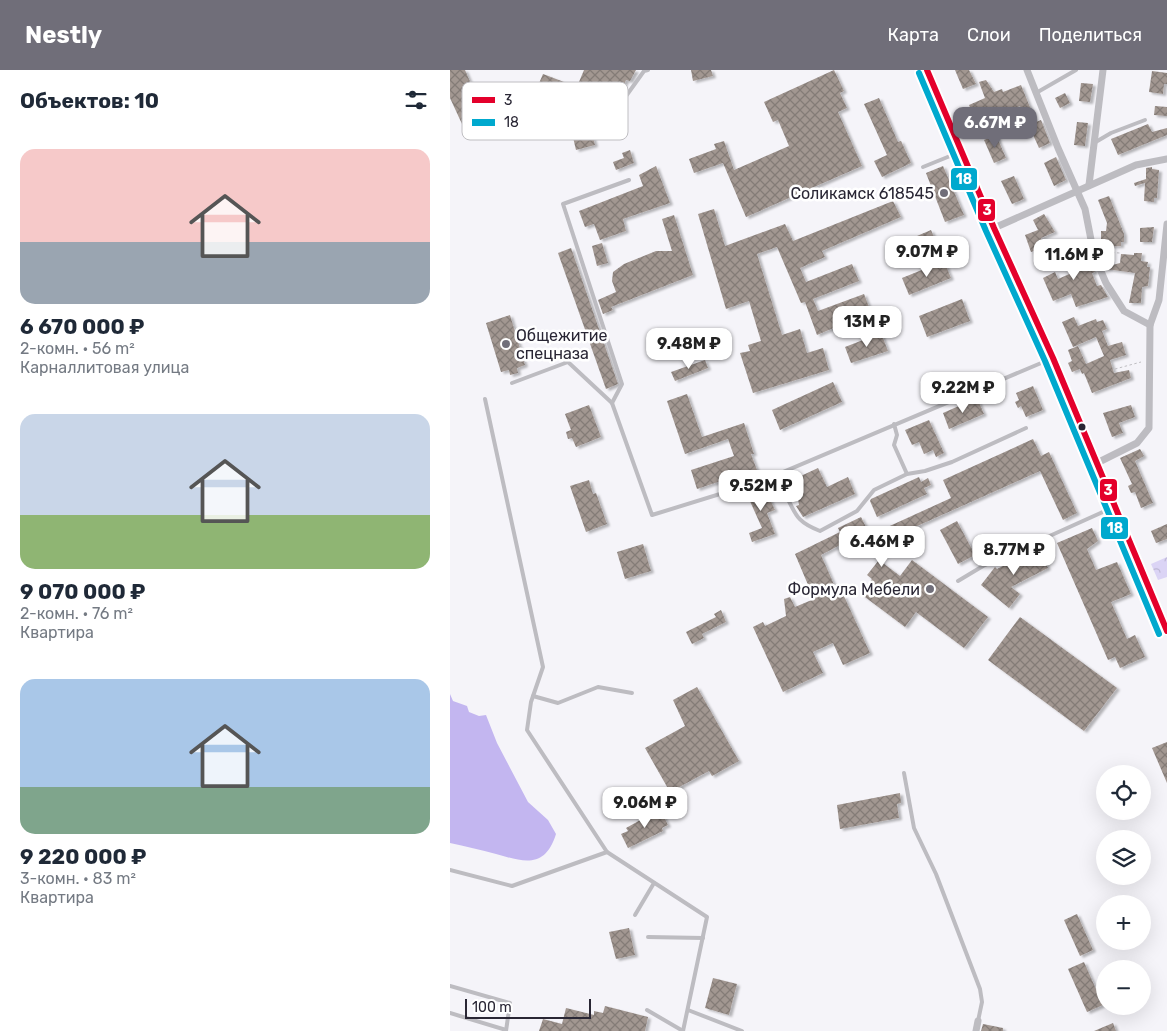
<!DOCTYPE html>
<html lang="ru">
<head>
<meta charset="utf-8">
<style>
  :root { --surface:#fff; --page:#f6f6f7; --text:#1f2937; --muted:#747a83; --accent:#706e79 }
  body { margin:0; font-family:Rubik,sans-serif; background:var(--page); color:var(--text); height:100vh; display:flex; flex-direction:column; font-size:19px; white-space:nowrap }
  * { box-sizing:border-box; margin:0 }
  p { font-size:16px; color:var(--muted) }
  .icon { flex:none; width:28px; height:28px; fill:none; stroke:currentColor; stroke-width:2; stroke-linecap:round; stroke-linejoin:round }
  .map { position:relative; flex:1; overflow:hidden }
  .details { display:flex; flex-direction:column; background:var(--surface); width:450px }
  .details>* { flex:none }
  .fabs { position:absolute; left:646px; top:695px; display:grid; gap:10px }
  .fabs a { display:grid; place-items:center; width:55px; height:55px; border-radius:50%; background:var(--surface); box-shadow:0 5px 20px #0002; font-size:25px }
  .scale { position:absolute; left:15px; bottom:12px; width:126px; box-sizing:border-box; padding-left:5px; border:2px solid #292634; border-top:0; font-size:14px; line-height:18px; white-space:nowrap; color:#292634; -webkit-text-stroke:4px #fff; paint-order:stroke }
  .price { position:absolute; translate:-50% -42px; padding:0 11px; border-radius:10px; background:#fff; color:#222; font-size:16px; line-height:32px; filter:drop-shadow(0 1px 2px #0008) }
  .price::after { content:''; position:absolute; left:50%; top:30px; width:15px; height:11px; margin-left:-8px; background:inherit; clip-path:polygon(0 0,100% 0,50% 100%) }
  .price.selected { background:var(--accent); color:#fff }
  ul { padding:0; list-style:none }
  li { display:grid; align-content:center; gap:10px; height:265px; padding:0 20px }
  li span { display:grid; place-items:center; height:155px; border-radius:15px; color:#555 }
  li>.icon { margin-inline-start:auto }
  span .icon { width:90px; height:90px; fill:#fffc; stroke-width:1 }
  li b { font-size:21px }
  h2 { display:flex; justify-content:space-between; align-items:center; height:60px; padding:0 20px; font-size:21px }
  header { display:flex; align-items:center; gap:30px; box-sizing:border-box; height:70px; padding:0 25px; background:var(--accent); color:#fff }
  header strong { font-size:24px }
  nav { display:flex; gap:28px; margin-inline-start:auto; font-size:18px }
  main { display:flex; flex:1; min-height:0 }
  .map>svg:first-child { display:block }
  .forest { fill:url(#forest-crowns) }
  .water { fill:#c3b6f0 }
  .building { fill:url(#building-cross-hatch); filter:url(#shadow) }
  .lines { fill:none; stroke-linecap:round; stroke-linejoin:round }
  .path { stroke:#bfbec2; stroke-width:1; stroke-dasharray:2.5 2.5; stroke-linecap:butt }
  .service { stroke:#bdbcc1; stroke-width:4 }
  .minor { stroke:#bdbcc1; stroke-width:7 }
  .tertiary { stroke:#bdbcc1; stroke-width:9 }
  .bus-1-casing { stroke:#fff; stroke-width:10 }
  .bus-2-casing { stroke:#fff; stroke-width:10 }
  .bus-1 { stroke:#e4002b; stroke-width:6 }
  .bus-2 { stroke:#00a9ce; stroke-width:6 }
  .poi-dot { fill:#706e79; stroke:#fff; stroke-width:2 }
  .bus-dot { fill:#292634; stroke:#fff; stroke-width:2 }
  .labels { text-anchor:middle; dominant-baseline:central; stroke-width:5; stroke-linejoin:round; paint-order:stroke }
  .poi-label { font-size:16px; fill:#292634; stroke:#fff; text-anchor:end }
  .key { fill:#fff; stroke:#bfbec2; stroke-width:1 }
  .key-label { font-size:14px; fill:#292634 }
  .line-badge { stroke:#fff; stroke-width:2 }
  .badge-label { font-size:14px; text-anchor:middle; font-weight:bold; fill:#fff }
</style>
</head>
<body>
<header>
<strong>Nestly</strong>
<nav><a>Карта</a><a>Слои</a><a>Поделиться</a></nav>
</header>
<main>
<section class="details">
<h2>Объектов: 10<svg class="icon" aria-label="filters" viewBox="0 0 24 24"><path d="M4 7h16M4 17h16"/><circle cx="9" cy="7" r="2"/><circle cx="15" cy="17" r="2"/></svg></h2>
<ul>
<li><span style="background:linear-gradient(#f6c9c9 60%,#9aa5b1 0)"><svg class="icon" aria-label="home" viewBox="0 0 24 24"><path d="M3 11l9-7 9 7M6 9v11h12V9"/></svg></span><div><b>6 670 000 ₽</b><p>2-комн. · 56 m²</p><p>Карналлитовая улица</p></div></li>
<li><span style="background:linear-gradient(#c9d6e8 65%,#8fb573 0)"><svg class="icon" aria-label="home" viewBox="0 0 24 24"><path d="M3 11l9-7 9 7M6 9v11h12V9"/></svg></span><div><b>9 070 000 ₽</b><p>2-комн. · 76 m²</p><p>Квартира</p></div></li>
<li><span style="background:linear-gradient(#a9c7e8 70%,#7fa58c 0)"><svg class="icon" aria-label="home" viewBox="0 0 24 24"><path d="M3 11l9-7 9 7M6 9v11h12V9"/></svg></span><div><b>9 220 000 ₽</b><p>3-комн. · 83 m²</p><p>Квартира</p></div></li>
</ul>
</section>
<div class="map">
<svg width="717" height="961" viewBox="0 0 717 961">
  <defs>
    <pattern id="forest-crowns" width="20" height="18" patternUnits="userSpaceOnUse" patternTransform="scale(1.25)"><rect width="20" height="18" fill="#dbd4f5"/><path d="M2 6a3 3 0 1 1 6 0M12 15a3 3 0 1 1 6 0" fill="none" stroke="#bcb6d3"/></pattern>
    <pattern id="building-cross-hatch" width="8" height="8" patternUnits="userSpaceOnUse" patternTransform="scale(1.25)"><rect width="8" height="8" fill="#a29791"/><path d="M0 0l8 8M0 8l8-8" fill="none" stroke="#847b77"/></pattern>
    <filter id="shadow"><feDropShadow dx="3" dy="2" stdDeviation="1" flood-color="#0004"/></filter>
  </defs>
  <rect width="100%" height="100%" fill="#f5f4f9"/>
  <path class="forest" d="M717,487V507L708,510L701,494Z"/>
  <path class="water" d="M0,624L3,631L17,636L19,642L29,646L36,645L47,673L78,732L98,750L106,764C95,799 74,792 46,784C31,780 15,776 0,773Z"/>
  <g class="building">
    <path d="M0,0H15L34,44L12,54L0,28Z"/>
    <path d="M134,0H186L180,11L176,10L165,34L126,19Z"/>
    <path d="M241,0H261L263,6L243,11Z"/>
    <path d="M384,0L394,21L390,23L397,38L388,42L412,96L296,147L273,93L244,103L239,89L266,79L264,74L274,71L284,100L339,76L328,50L323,52L314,32Z"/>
    <path d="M505,0H519L526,14L513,19Z"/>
    <path d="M702,1L717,3V14H714L713,24L699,22Z"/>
    <path d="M93,4L114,12L102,43L91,39L97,22L87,18Z"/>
    <path d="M536,10L544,22L552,19L553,22L571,15L586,52L591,50L600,73L589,78L570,36L540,48L541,51L528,56L519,35L535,28L529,12Z"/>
    <path d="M631,13L643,14L640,32L629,31Z"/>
    <path d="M615,23L620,33L610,38L605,28Z"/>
    <path d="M429,28L448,72L451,71L461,93L432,107L424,91L437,85L414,34Z"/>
    <path d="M705,36L717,37V46L704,45Z"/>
    <path d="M627,52L638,53L635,76L624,75Z"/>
    <path d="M698,54L702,62L717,58V65L668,85L661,69Z"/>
    <path d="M141,59L145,75L126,80L122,63Z"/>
    <path d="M546,65L556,88L544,93L534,70Z"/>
    <path d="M180,80L184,93L166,100L163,92L174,88L172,83Z"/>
    <path d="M606,87L616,110L604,116L594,93Z"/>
    <path d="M206,96L220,133L173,149L176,161L150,170L144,154L135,157L129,141L193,116L189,105Z"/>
    <path d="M493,96L514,145L495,152L476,103Z"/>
    <path d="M702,97V99L709,100L707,128H704V132L694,131L695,113L685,116L684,113L696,109V98Z"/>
    <path d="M564,106L574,129L562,134L551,111Z"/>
    <path d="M659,126L674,164V172H671V176L648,177V169H651V161H656L657,153L648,130Z"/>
    <path d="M443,131L451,147L372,181L375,187L350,198L356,212L402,194L409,211L363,229L368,241L414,224L421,242L367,265L355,232L351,233L327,177L307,184L332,265L350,259L357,283L373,278L379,300L303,323L290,283L300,281L298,275L311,271L299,231L276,239L248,144L264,139L275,176L335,154L343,171Z"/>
    <path d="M594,144L605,162L591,168L594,177L581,182L575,165L588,160L583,150Z"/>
    <path d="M224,145L243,205L161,237L163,240L153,244L148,230L166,222L162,211L163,202L174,194L206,181H222L212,149Z"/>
    <path d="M704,157L702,172H690V158Z"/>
    <path d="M481,160L488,177L446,195L439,178Z"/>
    <path d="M152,173L158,193L147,196L142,176Z"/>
    <path d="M622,176L631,199L642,194L645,202L642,203L647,216L651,215L658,227L626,237L621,224L603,231L593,208L605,202L608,209L624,202L619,188L606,194L601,182L611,178L612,181Z"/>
    <path d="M121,178L168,314L156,319L108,183Z"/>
    <path d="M684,183H692L691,191L698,192L697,197H700L698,216L692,217L691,233H679L685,203L656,199L655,197L670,193L671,184L684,185Z"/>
    <path d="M494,191L501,208L459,225L452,208Z"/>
    <path d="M512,229L520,251L477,267L469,246Z"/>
    <path d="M60,245L75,295L67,298L68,303L60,305L59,300L51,302L36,253Z"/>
    <path d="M624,247L628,256L646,249L647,252L653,250L657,259L652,261L658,276L672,272L676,285L660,290L664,303L679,300L681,308L642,323L634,303L632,304L630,299L622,302L618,293L622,291L618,280L628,276L636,294L654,286L646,267L623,277L612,252Z"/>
    <path d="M431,263L438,281L401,293L395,277Z"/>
    <path d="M255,290L258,298L225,311L221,302Z"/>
    <path d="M383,312L392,332L330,360L322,340Z"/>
    <path d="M583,316L593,340L576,347L571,336L568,338L565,332L569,330L566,323Z"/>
    <path d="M237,324L252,367L294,353L304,384H301L310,408L292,413L289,405L247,419L241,400L284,386L278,369L235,384L217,331Z"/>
    <path d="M527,328L534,344L499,359L493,343Z"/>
    <path d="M139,335L151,367L126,377L122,368L118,369L116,362L121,360L115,344Z"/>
    <path d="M681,335L685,347L669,353L673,363L662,367L653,343Z"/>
    <path d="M479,350L494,383L486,387L483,380L474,384L469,372L462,375L455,360Z"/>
    <path d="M583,369L591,386L599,382L627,443L613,450L590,401L416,479L409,465L371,485L390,528L394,526L420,583L393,595L383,573L363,582L373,603L333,622L303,557L313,552L315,556L336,546L334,529L340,527L345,537L364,529L345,484L390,462L388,458L411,447L420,465L501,428L493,410Z"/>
    <path d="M690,379L694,386L685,391L703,433L691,438L685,422L681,423L678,416L682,414L670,388Z"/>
    <path d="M368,398L377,417L398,407L405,424L353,447L346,436L349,435L348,429L340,411Z"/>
    <path d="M469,407L471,412L478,408L481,415L474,418L477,424L427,447L420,431L421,429Z"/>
    <path d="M139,410L143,424L146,423L157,454L136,462L120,416Z"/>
    <path d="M313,415L325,440L317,443L325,464L302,472L299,463L312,458L295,420Z"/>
    <path d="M507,451L525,485L508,494L490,460Z"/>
    <path d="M717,454V469L706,473L701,461Z"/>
    <path d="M642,458L648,471L637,479L646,500L667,492L681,524L661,532L677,569L685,565L695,587L670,598L665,587L658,590L607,473Z"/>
    <path d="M193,474L201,501L175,509L167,482Z"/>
    <path d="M588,478L598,498L561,517L570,524L559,538L531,515L545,497L547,499Z"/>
    <path d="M429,490L450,506L462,490L538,547L514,578L466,542L455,557L411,524L422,509L417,505Z"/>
    <path d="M271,540L276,552L252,564L254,568L242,574L236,562L266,547L264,544Z"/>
    <path d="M570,547L667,618L634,661L538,590Z"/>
    <path d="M247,617L289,691L262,706L259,701L220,722L195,678L235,656L223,630Z"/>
    <path d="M717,672V713L702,678Z"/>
    <path d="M450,723L451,733L447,734L449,748L390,759L387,735Z"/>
    <path d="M211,741L218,755L212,758L213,761L178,778L171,764L178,761L176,758L203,743L204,745Z"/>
    <path d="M627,844L643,880L630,886L614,850Z"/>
    <path d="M179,858L185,885L166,889L159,862Z"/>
    <path d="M634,892L653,935L637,942L618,899Z"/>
    <path d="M263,908L287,914L279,945L255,938Z"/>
    <path d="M155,936L198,947L195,961H89L93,949L112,954L116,938L144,945V941L153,943Z"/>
    <path d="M663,953L666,961H644Z"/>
    <path d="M533,954L553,958V961H531Z"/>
  </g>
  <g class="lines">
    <g class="path">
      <path d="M652,182L670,183"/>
      <path d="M665,299L691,292"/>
    </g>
    <g class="service">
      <path d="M586,23L626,0"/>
      <path d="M128,45L161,47L194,1L198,0"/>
      <path d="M644,73L661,63L695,50"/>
      <path d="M473,97L510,82"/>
      <path d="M62,313L118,292L162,333L202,445L312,411L603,288"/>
      <path d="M35,329L93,597L81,632L77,660L157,782"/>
      <path d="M162,333L172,314L113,134L179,110"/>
      <path d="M444,354L447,365L444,375L457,404"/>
      <path d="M333,420C346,443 344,451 370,461L407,441L424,420L457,404L475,401L502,392L576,358"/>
      <path d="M508,511L533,496L664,437"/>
      <path d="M83,626L108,633L148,617L182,623"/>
      <path d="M454,703L464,758L486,804L530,919L532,932L528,951"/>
      <path d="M0,800L62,816L157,782L257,847L233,961"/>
      <path d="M185,845L204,813"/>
      <path d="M198,867L253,868"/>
      <path d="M0,916L60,933L56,961"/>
      <path d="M197,940L233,961"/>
      <path d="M238,940L292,961"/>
      <path d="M0,943L56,960"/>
    </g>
    <g class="minor">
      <path d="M577,0L608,78L635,139L644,185L656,213L674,241L700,255"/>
      <path d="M639,115L653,0"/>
      <path d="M544,158L686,95L717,89"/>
      <path d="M645,394L687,373L699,358L700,255L709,230L717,154"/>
      <path d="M526,961L528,951"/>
    </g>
    <path class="tertiary" d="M477,0L544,158L603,288L717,561"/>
    <g class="bus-1-casing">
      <path id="bus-1" d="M477,0L544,158L603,288L717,561"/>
    </g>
    <g class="bus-2-casing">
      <path id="bus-2" d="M469,3L536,161L595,291L709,564"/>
    </g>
    <use href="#bus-1" class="bus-1"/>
    <use href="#bus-2" class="bus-2"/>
  </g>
  <g class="poi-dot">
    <circle cx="494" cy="123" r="5"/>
    <circle cx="56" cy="274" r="5"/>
    <circle cx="480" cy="519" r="5"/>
  </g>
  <circle class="bus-dot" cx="632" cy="357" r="4.5"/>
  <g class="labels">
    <g class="poi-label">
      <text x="484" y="123">Соликамск 618545</text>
      <text x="66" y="265" text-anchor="start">Общежитие<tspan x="66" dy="18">спецназа</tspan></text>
      <text x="470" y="519">Формула Мебели</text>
    </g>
  </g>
  <rect x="12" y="12" width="166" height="58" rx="8" class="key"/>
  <rect x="22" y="27" width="23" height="6" fill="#e4002b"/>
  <rect x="22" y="49" width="23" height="7" fill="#00a9ce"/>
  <g class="key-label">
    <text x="54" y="35">3</text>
    <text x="54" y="57">18</text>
  </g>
  <g class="line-badge">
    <rect x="500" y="97" width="28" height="24" rx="5" fill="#00a9ce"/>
    <rect x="527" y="128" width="19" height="24" rx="5" fill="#e4002b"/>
    <rect x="649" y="408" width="19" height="24" rx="5" fill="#e4002b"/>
    <rect x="650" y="446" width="29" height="24" rx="5" fill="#00a9ce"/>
  </g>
  <g class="badge-label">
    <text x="514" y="114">18</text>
    <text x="537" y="145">3</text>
    <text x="658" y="425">3</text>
    <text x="665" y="463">18</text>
  </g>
</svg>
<div class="fabs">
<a><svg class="icon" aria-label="locate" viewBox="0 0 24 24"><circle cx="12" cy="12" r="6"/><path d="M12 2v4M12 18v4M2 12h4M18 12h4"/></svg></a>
<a><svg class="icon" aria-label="layers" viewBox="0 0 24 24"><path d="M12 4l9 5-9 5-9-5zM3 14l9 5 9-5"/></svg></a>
<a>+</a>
<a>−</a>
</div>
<div class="scale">100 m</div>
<b class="price selected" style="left:545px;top:79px">6.67M ₽</b>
<b class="price" style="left:477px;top:208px">9.07M ₽</b>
<b class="price" style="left:624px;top:211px">11.6M ₽</b>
<b class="price" style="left:417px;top:278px">13M ₽</b>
<b class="price" style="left:239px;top:300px">9.48M ₽</b>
<b class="price" style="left:513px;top:344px">9.22M ₽</b>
<b class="price" style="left:311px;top:442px">9.52M ₽</b>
<b class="price" style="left:432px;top:498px">6.46M ₽</b>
<b class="price" style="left:564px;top:506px">8.77M ₽</b>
<b class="price" style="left:195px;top:759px">9.06M ₽</b>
</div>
</main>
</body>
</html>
